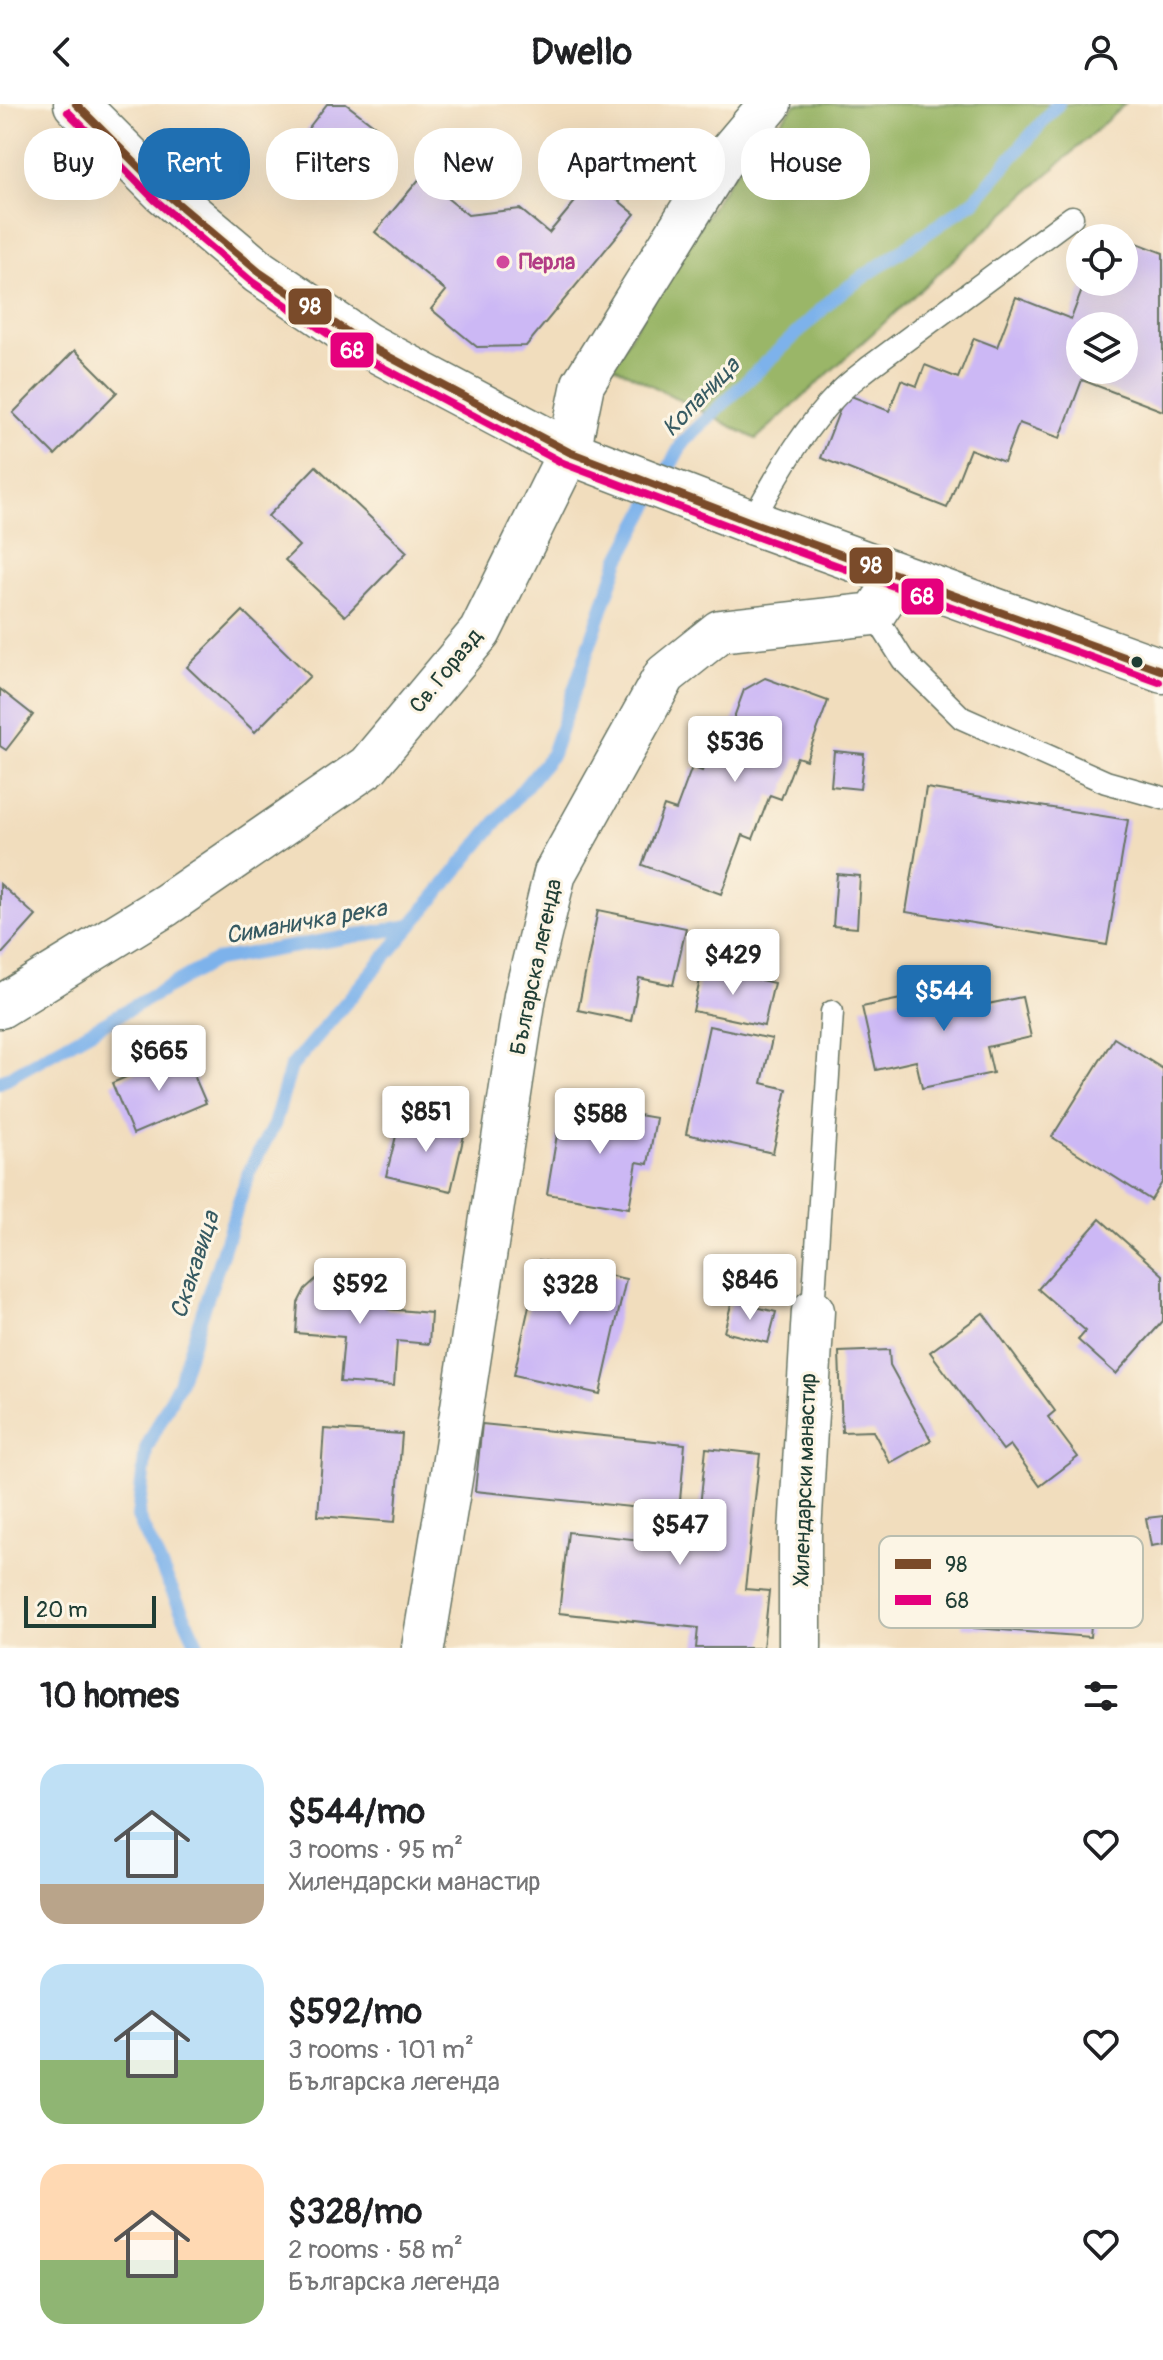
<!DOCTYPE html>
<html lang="en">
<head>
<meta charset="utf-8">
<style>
  :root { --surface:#fff; --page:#f6f6f6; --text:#202124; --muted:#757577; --accent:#1f6fb2 }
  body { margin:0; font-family:Pangolin,sans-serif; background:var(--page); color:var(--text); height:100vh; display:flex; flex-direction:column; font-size:30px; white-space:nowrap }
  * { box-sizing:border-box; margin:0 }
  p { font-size:26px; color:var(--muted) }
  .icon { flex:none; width:44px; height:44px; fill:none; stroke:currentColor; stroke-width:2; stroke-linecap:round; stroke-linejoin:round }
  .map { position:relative; height:1544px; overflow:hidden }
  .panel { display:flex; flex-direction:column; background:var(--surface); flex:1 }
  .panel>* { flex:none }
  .hud { position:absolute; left:24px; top:24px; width:1116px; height:72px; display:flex; gap:16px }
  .tools { position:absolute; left:1066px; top:120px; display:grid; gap:16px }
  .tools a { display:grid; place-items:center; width:72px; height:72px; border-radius:50%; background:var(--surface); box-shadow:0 8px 32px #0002; font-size:40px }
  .scale { position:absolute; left:24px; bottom:20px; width:132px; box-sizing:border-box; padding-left:8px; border:4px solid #1f3d34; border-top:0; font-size:22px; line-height:28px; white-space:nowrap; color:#1f3d34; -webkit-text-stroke:6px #fcf5e5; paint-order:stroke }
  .price { position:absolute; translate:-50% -68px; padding:0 18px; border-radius:8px; background:#fff; color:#222; font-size:26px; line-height:52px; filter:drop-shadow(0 2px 4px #0008) }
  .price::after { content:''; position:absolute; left:50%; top:48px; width:24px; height:18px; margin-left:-12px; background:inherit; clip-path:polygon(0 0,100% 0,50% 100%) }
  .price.current { background:var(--accent); color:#fff }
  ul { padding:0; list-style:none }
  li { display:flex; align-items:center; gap:24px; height:200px; padding:0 40px }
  li span { display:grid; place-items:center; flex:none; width:224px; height:160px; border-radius:24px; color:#555 }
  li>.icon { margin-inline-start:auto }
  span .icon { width:96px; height:96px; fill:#fffc; stroke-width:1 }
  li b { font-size:34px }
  h2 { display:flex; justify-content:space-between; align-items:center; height:96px; padding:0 40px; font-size:34px }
  .chip { padding:0 28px; border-radius:32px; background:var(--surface); box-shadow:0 8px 32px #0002; font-size:28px; line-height:72px }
  .chip.current { background:var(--accent); color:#fff }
  header { display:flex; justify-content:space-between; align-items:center; height:104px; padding:0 40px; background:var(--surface); font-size:36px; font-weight:700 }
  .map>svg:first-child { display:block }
  .forest { fill:#9ab668; stroke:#5c7a4e; stroke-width:2 }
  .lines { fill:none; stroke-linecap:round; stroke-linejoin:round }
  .stream { stroke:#7db2eb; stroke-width:14 }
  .building { fill:#ccb8f5; fill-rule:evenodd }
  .service-casing { stroke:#687564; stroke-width:25 }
  .minor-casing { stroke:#687564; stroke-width:45 }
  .tertiary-casing { stroke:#687564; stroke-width:47 }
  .service { stroke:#fff; stroke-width:22 }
  .minor { stroke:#fff; stroke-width:42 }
  .tertiary { stroke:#fff; stroke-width:44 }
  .bus-1-casing { stroke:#fcf5e5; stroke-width:14 }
  .bus-2-casing { stroke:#fcf5e5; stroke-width:14 }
  .bus-1 { stroke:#7a4b2a; stroke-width:8 }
  .bus-2 { stroke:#e5007d; stroke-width:8 }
  .hotel-dot { fill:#d1479c; stroke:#fcf5e5; stroke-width:3 }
  .bus-dot { fill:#1f3d34; stroke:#fcf5e5; stroke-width:3 }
  .labels { text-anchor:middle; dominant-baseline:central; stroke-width:6; stroke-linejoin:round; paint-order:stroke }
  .hotel-label { font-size:22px; font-weight:bold; fill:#b23c85; stroke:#fcf5e5; text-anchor:start }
  .street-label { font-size:22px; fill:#1f3d34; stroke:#fcf5e5 }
  .water-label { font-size:24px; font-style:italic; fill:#365a62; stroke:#fcf5e5 }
  .key { fill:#fcf5e5; stroke:#babeb0; stroke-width:2 }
  .key-label { font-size:22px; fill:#1f3d34 }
  .line-badge { stroke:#fcf5e5; stroke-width:3 }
  .badge-label { font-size:22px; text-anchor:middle; font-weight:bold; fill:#fff }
</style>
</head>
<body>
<header><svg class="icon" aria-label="back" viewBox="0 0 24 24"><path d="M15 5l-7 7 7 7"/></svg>Dwello<svg class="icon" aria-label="person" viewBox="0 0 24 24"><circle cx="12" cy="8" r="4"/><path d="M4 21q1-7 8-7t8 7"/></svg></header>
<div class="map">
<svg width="1163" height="1544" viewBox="0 0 1163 1544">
  <rect width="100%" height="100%" fill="#fcf5e5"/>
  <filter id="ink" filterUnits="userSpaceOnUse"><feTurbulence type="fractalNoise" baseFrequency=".0125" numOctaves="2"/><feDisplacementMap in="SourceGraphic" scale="16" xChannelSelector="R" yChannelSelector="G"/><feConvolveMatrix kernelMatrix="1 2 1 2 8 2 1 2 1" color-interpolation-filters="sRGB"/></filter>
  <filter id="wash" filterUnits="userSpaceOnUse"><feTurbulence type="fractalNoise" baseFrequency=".006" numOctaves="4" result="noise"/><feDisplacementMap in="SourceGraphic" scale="32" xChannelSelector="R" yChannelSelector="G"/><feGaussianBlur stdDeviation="1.8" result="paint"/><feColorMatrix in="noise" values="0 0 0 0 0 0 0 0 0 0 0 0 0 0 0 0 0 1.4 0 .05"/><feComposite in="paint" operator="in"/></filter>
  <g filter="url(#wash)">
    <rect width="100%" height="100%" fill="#f1ddbd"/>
    <path class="forest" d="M796,0H1125L756,335L612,261L731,73Z"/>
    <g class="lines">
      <g class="stream">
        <path d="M0,978L216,856L411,822"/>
        <path d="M199,1544L138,1413L146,1345L179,1279L250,1065L274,1021L291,963L411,822L552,650L619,456L683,338L837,191L975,96L1058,0"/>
      </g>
    </g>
    <g id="blocks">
      <g class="building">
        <path d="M327,0H346L376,23L326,89L284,56Z"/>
        <path d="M421,73L468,111L520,105L549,129L593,76L635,110L526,242L477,243L431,205L446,187L375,128Z"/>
        <path d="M1124,134L1163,149V307L1082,276L1060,334L1019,319L1004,358L970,345L947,404L821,354L846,290L889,307L901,276L917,282L925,261L958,274L974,234L997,243L1016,193L1071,215L1085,178H1124ZM1080,222H1124V266H1080Z"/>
        <path d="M75,246L117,288L55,351L13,309Z"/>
        <path d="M316,362L407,448L345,512L285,456L299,442L268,412Z"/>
        <path d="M243,507L310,572L255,628L187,563Z"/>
        <path d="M765,574L828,597L806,656L797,653L781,695L770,691L753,735L743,731L721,790L642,761L664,702L676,706L692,663L702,667L718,623L729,627L744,586Z"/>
        <path d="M0,585L33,611L6,646L0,642Z"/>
        <path d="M834,647L864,650L860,685L831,682Z"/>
        <path d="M926,684L1128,716L1107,841L906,808Z"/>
        <path d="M837,770L860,772L857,824L833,822Z"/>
        <path d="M0,780L36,812L0,852Z"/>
        <path d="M598,806L686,824L673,881L639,874L631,917L578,906Z"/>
        <path d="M703,863L774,879L764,922L693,907Z"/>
        <path d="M978,879L983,901L1022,893L1031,933L987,943L993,969L922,984L916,957L876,966L862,903Z"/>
        <path d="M709,922L772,935L762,979L787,985L773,1049L686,1030Z"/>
        <path d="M1114,934L1163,965V1077L1151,1096L1052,1033Z"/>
        <path d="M184,948L206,999L133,1030L112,979Z"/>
        <path d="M603,1005L656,1014L648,1060L637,1058L629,1104L547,1090L561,1007L601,1014Z"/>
        <path d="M401,1012L465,1027L451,1087L386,1072Z"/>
        <path d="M1100,1115L1163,1171V1217L1116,1270L1078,1236L1086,1227L1038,1185Z"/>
        <path d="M539,1156L626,1175L600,1290L514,1271Z"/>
        <path d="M345,1167L360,1171L373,1179L382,1191L387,1205L431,1209L429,1240L397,1237L394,1282L340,1278L344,1233L296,1229L298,1199L305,1185L316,1175L330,1168Z"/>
        <path d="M732,1197L776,1208L768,1239L724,1228Z"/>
        <path d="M983,1209L1055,1307L1048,1313L1078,1353L1040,1382L1010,1341L1003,1346L930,1248Z"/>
        <path d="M889,1246L890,1261L931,1336L890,1359L873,1327L842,1328L839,1248Z"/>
        <path d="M482,1320L685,1340L679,1408L475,1387Z"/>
        <path d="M324,1325L402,1330L395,1418L318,1412Z"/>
        <path d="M706,1344L760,1350L745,1485L769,1487L763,1544H696L698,1524L559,1509L568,1428L696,1442Z"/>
        <path d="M1163,1412V1440L1151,1442L1146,1414Z"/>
        <path d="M966,1476L1094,1485L1090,1533L962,1523Z"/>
      </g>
    </g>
  </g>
  <g filter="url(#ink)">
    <use href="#blocks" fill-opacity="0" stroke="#687564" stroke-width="2"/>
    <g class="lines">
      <g class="service-casing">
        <g id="service">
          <path d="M751,418C777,373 801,327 838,290C848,279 860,271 871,262L1072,113"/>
          <path d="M874,510L903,556L962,614L1106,678L1163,694"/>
          <path d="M813,1207L832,908"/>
        </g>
      </g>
      <g class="minor-casing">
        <g id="minor">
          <path d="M0,903L166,801L368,662L480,528L569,348L583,280L721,58L770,0"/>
          <path d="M423,1544L451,1375L525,892L555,769L665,571L720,527L874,510L899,472"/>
          <path d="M800,1544V1428L813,1207"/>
        </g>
      </g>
      <g class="tertiary-casing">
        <path id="tertiary" d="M76,0L163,87L259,168L365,240L569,348L751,418L1163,567"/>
      </g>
      <use href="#service" class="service"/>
      <use href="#minor" class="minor"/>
      <use href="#tertiary" class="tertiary"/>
      <g class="bus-1-casing">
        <path id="bus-1" d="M76,0L163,87L259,168L365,240L569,348L751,418L1163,567"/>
      </g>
      <g class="bus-2-casing">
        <path id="bus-2" d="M68,8L155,96L252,178L359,251L563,359L747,429L1159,578"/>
      </g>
      <use href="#bus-1" class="bus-1"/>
      <use href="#bus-2" class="bus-2"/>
    </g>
  </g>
  <circle class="hotel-dot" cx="503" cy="158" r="8"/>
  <circle class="bus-dot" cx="1137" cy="558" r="7"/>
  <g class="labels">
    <g class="hotel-label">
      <text x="519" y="158">Перла</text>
    </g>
    <g class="street-label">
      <text transform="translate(446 567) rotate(-51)">Св. Горазд</text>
      <text transform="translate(536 863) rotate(-78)">Българска легенда</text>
      <text transform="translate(805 1376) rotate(-88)">Хилендарски манастир</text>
    </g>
    <g class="water-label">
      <text transform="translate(701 293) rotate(-46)">Копаница</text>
      <text transform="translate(306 818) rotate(-10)">Симаничка река</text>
      <text transform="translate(195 1161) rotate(-72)">Скакавица</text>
    </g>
  </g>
  <rect x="879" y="1432" width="264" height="92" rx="12" class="key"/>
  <rect x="895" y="1455" width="36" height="10" fill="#7a4b2a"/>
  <rect x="895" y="1491" width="36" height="10" fill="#e5007d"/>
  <g class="key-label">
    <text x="945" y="1468">98</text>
    <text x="945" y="1504">68</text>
  </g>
  <g class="line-badge">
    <rect x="287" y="183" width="46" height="39" rx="8" fill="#7a4b2a"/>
    <rect x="329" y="227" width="46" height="38" rx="8" fill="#e5007d"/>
    <rect x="848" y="442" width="46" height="39" rx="8" fill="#7a4b2a"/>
    <rect x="900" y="473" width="45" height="39" rx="8" fill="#e5007d"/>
  </g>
  <g class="badge-label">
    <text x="310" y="210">98</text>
    <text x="352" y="254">68</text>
    <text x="871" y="469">98</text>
    <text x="922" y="500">68</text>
  </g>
</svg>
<div class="tools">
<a><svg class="icon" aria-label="locate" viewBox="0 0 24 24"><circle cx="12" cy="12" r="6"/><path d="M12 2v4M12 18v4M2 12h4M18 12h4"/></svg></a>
<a><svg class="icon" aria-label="layers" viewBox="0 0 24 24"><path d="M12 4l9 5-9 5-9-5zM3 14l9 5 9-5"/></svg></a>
</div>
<div class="scale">20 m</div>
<b class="price" style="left:735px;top:680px">$536</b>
<b class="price" style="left:733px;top:893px">$429</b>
<b class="price current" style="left:944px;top:929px">$544</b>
<b class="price" style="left:159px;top:989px">$665</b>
<b class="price" style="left:426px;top:1050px">$851</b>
<b class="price" style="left:600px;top:1052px">$588</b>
<b class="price" style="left:750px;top:1218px">$846</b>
<b class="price" style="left:360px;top:1222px">$592</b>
<b class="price" style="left:570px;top:1223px">$328</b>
<b class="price" style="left:680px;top:1463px">$547</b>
<div class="hud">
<a class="chip">Buy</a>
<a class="chip current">Rent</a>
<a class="chip">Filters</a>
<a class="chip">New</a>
<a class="chip">Apartment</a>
<a class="chip">House</a>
</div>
</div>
<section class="panel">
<h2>10 homes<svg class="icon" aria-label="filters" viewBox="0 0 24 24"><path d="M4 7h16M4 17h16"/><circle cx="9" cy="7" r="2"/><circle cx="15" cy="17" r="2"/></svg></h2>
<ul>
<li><span style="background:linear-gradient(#bfe0f5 75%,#b9a48a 0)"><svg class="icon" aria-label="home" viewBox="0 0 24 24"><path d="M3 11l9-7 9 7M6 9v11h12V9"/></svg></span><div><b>$544/mo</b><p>3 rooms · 95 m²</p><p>Хилендарски манастир</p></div><svg class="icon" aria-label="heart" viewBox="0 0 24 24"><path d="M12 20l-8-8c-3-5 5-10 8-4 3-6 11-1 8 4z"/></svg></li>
<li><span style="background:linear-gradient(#bfe0f5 60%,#8fb573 0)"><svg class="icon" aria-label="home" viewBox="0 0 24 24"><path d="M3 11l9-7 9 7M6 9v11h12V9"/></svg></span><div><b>$592/mo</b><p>3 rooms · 101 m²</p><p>Българска легенда</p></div><svg class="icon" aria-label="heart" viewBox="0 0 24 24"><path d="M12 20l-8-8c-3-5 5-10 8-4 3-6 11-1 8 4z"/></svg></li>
<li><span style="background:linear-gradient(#ffd9b3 60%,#8fb573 0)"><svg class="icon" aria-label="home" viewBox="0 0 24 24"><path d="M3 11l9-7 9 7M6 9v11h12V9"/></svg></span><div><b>$328/mo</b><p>2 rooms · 58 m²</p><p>Българска легенда</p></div><svg class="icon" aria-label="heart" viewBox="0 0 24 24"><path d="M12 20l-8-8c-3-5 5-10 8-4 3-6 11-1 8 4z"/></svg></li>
</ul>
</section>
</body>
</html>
